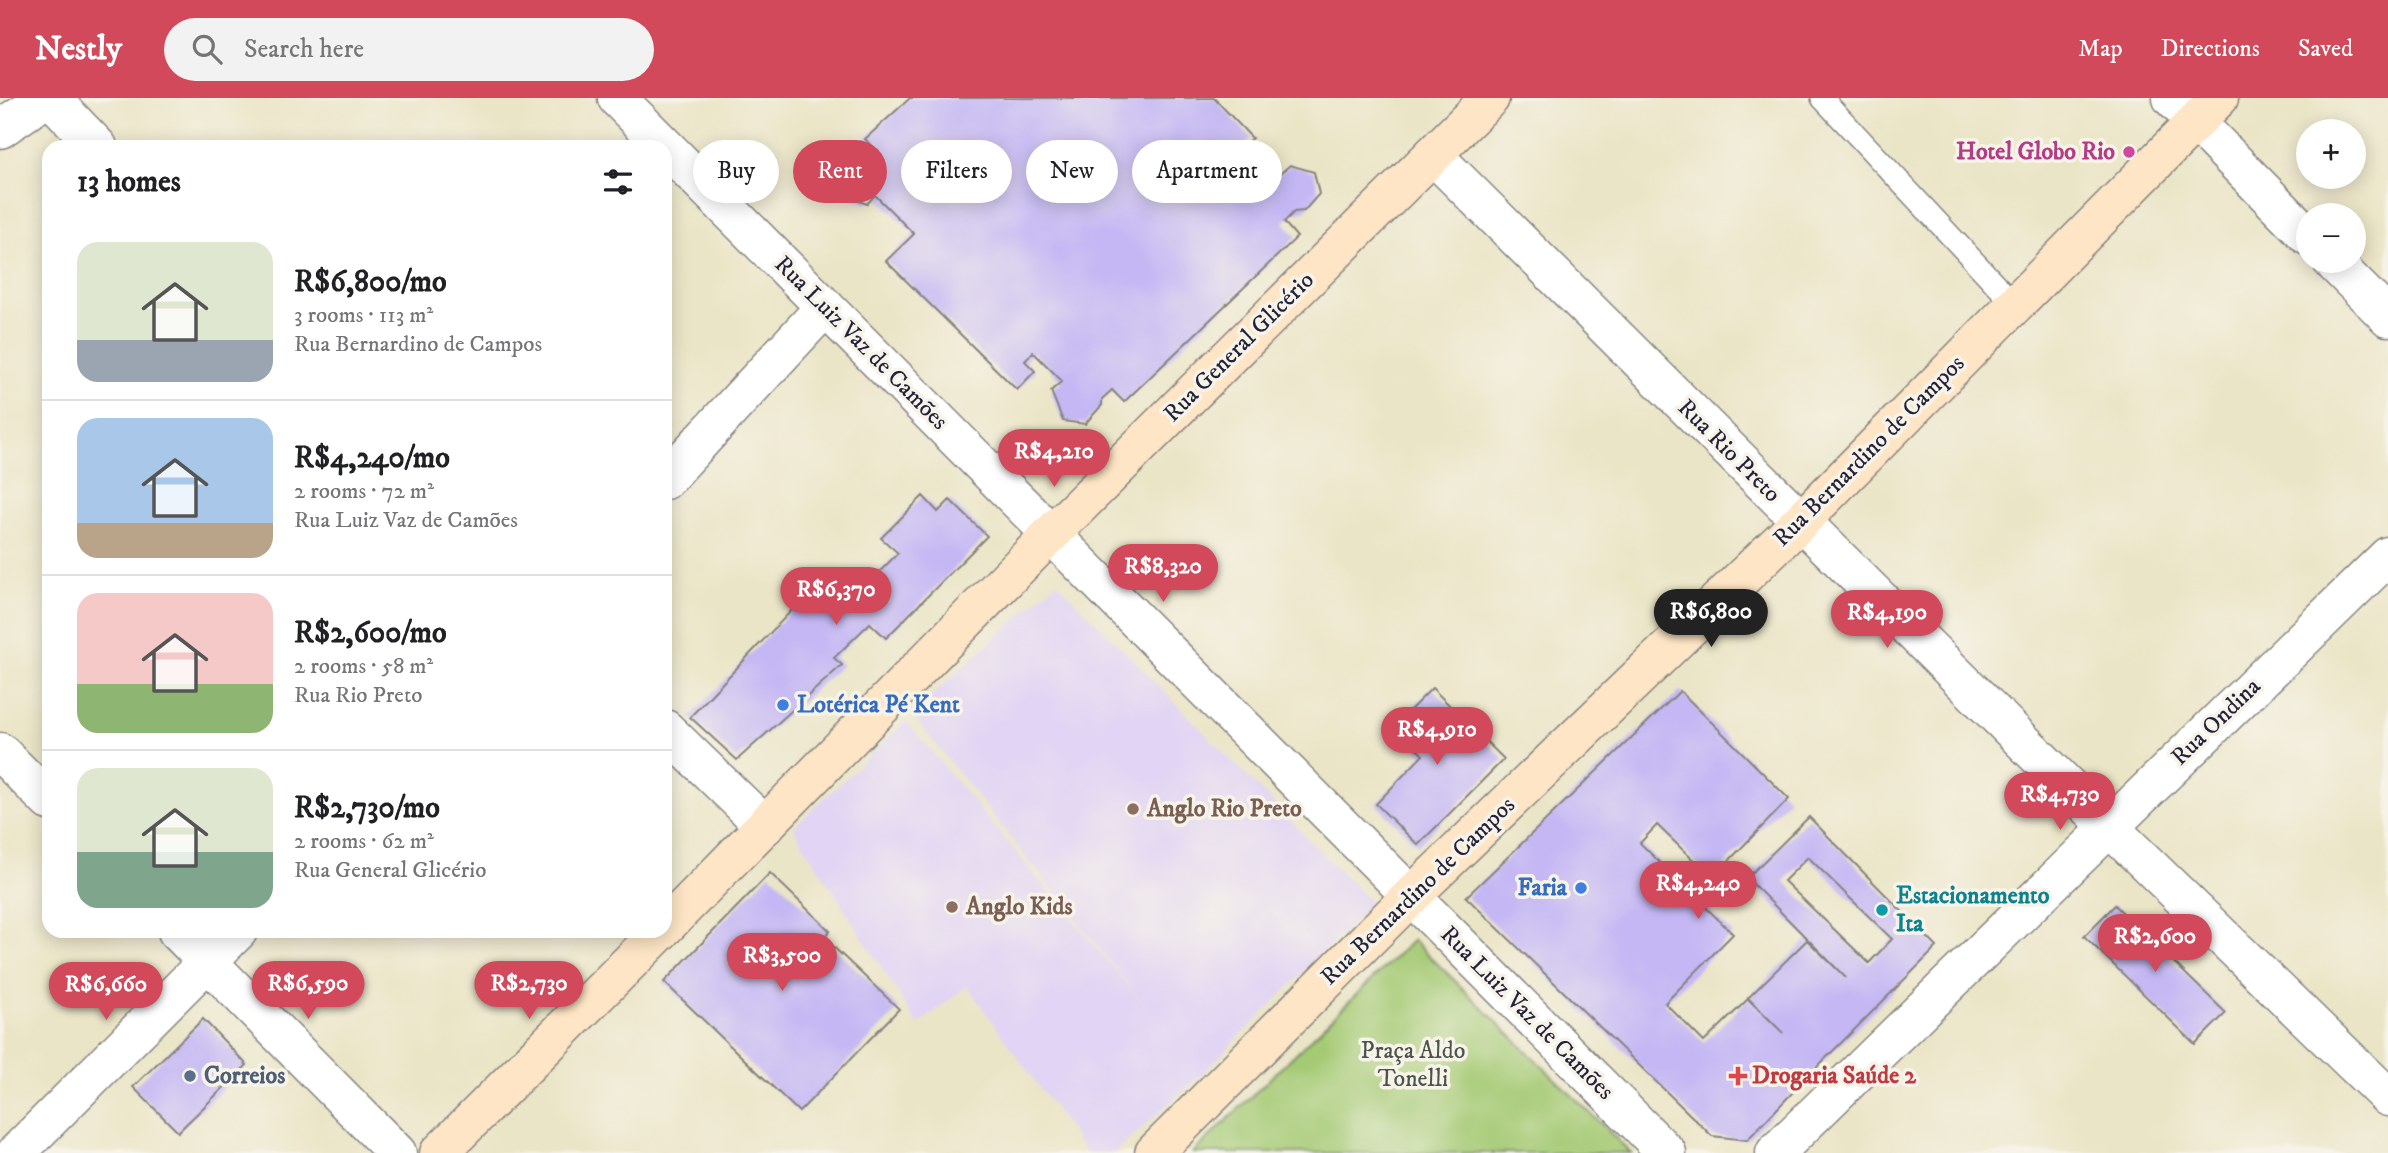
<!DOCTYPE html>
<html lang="en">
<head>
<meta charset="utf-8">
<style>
  :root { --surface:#fff; --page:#f2f2f2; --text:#202124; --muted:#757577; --line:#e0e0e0; --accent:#d1495b }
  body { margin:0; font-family:"IM FELL DW Pica",serif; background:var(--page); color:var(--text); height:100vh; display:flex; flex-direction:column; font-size:26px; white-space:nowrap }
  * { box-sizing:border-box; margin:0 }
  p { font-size:23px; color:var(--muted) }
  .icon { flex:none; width:38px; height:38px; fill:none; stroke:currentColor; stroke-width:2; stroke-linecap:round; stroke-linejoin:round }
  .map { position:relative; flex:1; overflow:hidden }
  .sheet { position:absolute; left:42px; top:42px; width:630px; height:798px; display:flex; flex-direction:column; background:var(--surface); border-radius:21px; box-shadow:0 4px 18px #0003 }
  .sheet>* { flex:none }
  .hud { position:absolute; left:693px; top:42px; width:665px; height:63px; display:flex; gap:14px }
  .controls { position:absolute; left:2296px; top:21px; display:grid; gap:14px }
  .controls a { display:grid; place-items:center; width:70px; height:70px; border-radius:50%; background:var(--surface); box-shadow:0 4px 18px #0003; font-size:35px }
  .price { position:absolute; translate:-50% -60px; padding:0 16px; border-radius:24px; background:var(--accent); color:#fff; font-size:23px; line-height:46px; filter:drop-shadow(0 2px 4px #0008) }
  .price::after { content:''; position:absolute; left:50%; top:42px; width:21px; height:16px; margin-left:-10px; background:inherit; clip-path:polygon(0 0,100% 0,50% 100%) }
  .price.current { background:#222; color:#fff }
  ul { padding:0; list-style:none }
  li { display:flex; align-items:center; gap:21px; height:175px; padding:0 35px }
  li+li { border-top:2px solid var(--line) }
  li span { display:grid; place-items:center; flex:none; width:196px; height:140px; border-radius:21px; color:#555 }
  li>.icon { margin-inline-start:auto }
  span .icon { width:84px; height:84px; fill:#fffc; stroke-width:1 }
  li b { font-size:30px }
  h2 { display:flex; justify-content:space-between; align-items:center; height:84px; padding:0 35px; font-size:30px }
  .chip { padding:0 24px; border-radius:32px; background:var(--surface); box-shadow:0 4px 18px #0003; font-size:24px; line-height:63px }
  .chip.current { background:var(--accent); color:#fff }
  header { display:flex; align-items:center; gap:42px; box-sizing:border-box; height:98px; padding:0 35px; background:var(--accent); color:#fff }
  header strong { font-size:33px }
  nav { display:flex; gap:38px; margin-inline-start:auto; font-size:24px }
  .search { width:490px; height:63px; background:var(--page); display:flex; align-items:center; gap:18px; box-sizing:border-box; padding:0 24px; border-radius:38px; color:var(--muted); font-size:26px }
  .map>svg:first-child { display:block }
  .built { fill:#e1d4f4 }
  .green { fill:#a5ca74; stroke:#647658; stroke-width:2 }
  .building { fill:#c4b7f4; fill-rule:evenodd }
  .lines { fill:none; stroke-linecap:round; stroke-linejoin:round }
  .lane-casing { stroke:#868481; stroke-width:24 }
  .street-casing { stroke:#868481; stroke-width:41 }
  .secondary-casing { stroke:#868481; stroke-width:41 }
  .lane { stroke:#fff; stroke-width:21 }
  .street { stroke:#fff; stroke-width:38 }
  .secondary { stroke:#fde5c5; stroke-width:38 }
  .hotel-dot { fill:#d1479c; stroke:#f7f3e8; stroke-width:2.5 }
  .shop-dot { fill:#3f7fe0; stroke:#f7f3e8; stroke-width:2.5 }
  .education-dot { fill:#8d6e63; stroke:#f7f3e8; stroke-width:2.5 }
  .culture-dot { fill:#0f9aa8; stroke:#f7f3e8; stroke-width:2.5 }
  .service-dot { fill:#5c6f8a; stroke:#f7f3e8; stroke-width:2.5 }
  .health-dot { fill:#e0444e; stroke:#f7f3e8; stroke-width:2.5 }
  .labels { text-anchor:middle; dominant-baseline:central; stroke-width:7; stroke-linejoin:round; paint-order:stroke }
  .hotel-label { font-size:24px; font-weight:bold; fill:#b23c85; stroke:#f7f3e8; text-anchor:end }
  .street-label { font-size:24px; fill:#22223b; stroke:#f7f3e8 }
  .shop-label { font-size:24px; font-weight:bold; fill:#366cbe; stroke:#f7f3e8; text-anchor:start }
  .education-label { font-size:24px; font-weight:bold; fill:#785e54; stroke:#f7f3e8; text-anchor:start }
  .culture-label { font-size:24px; font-weight:bold; fill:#0d838f; stroke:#f7f3e8; text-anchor:start }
  .park-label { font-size:24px; fill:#49544c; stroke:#f7f3e8 }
  .service-label { font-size:24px; font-weight:bold; fill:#4e5e75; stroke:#f7f3e8; text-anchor:start }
  .health-label { font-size:24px; font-weight:bold; fill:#be3a42; stroke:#f7f3e8; text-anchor:start }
</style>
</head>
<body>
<header>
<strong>Nestly</strong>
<div class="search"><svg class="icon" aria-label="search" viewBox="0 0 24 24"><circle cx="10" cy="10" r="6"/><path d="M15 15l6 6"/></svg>Search here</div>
<nav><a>Map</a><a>Directions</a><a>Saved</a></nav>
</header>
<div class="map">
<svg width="2388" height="1055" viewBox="0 0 2388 1055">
  <rect width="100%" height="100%" fill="#f7f3e8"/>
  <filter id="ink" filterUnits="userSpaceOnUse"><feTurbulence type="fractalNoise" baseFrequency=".0143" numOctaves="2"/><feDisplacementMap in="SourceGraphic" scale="14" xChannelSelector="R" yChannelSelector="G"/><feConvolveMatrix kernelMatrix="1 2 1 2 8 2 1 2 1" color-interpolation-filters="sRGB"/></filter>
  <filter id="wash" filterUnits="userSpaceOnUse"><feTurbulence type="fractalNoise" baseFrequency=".00686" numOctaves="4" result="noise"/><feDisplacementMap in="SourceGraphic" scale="28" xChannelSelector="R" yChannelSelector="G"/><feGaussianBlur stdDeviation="1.57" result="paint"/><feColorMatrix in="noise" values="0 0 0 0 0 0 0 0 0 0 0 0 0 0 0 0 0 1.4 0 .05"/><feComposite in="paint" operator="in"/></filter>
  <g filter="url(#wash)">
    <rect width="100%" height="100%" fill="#ebe5c7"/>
    <path class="built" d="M1057,484L1372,806L1201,977L1114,1055H1086L967,888L918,927L793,730L906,623L1161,927L911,616Z"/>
    <path class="green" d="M1413,842L1631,1055H1193Z"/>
    <g id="blocks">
      <g class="building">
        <path d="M910,0H1214L1252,40L1243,48L1274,81L1290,67L1314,74L1319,96L1304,113L1294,114L1284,124L1297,139L1124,304L1112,292L1102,301V307L1085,326L1063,323L1051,293L1062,283L1033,254L1025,263L1035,273L1017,292L886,163L914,136L875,97L867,106L843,97L836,75L852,58L869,60L876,53L865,41Z"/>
        <path d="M923,398L938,414L950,402L987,438L886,540L870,525L834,560L842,567L737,662L690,619L811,492L836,488L850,504L898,455L881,440Z"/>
        <path d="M1432,590L1504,661L1418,747L1376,706L1423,657L1394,628Z"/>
        <path d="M1680,593L1789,701L1712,780L1657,727L1640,745L1733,836L1665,905L1704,944L1748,901L1783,935L1748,900L1807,842L1846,880L1747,780L1809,719L1937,849L1817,969L1747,1042L1712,1038L1466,799ZM1808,759L1892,841L1869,865L1784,783Z"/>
        <path d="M770,775L830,833L824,840L899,911L799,1014L664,884Z"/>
        <path d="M2115,807L2226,915L2195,946L2084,838Z"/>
        <path d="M203,921L247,967L178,1034L133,989Z"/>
      </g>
    </g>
  </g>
  <g filter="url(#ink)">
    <use href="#blocks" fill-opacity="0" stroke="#868481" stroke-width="2"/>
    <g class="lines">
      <g class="lane-casing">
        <path id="lane" d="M1822,0L2014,206"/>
      </g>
      <g class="street-casing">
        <g id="street">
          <path d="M51,0L98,49"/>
          <path d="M617,0L1667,1055"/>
          <path d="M2172,0L2308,138"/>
          <path d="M0,31L46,0"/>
          <path d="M1433,57L2108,728L2388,999"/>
          <path d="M2332,163L2388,219"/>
          <path d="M665,382L825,209"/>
          <path d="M665,631L765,728"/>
          <path d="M0,654L49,703"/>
          <path d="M177,833L397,1055"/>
          <path d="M16,1055L238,833"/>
          <path d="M1775,1055L2388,458"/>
        </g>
      </g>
      <g class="secondary-casing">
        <g id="secondary">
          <path d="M665,829L1051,436L1490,0"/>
          <path d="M439,1055L661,833"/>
          <path d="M1154,1055L1411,798L1800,424L2219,0"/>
        </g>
      </g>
      <use href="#lane" class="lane"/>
      <use href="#street" class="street"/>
      <use href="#secondary" class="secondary"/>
    </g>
  </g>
  <circle class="hotel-dot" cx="2129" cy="54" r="7"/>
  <g class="shop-dot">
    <circle cx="783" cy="607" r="7"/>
    <circle cx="1581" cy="790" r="7"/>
  </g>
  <g class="education-dot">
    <circle cx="1133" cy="711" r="7"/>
    <circle cx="952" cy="809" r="7"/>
  </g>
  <circle class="culture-dot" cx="1882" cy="812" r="7"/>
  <circle class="service-dot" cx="190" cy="978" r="7"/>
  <path class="health-dot" d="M1734.5 967.5h7v7h7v7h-7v7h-7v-7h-7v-7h7z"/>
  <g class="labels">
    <g class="hotel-label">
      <text x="2115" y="54">Hotel Globo Rio</text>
    </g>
    <g class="street-label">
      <text transform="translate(861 245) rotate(45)">Rua Luiz Vaz de Camões</text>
      <text transform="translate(1239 249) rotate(-45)">Rua General Glicério</text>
      <text transform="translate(1729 353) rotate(45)">Rua Rio Preto</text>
      <text transform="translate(1869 353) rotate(-45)">Rua Bernardino de Campos</text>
      <text transform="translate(2216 624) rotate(-44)">Rua Ondina</text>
      <text transform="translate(1418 793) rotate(-44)">Rua Bernardino de Campos</text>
      <text transform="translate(1527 915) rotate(45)">Rua Luiz Vaz de Camões</text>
    </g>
    <g class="shop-label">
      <text x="797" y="607">Lotérica Pé Kent</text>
      <text x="1567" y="790" text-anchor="end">Faria</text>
    </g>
    <g class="education-label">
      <text x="1147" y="711">Anglo Rio Preto</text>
      <text x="966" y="809">Anglo Kids</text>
    </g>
    <g class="culture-label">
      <text x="1896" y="798">Estacionamento<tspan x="1896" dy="28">Ita</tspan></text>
    </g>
    <g class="park-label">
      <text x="1413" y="953">Praça Aldo<tspan x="1413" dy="28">Tonelli</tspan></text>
    </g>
    <g class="service-label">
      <text x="204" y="978">Correios</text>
    </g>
    <g class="health-label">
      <text x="1752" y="978">Drogaria Saúde 2</text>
    </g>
  </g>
</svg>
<div class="controls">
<a>+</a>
<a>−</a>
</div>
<b class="price" style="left:1054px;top:391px">R$4,210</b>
<b class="price" style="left:1163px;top:506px">R$8,320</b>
<b class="price" style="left:836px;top:529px">R$6,370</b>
<b class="price current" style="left:1711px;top:551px">R$6,800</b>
<b class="price" style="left:1887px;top:552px">R$4,190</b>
<b class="price" style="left:1437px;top:669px">R$4,910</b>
<b class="price" style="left:2060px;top:734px">R$4,730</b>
<b class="price" style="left:1698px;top:823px">R$4,240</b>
<b class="price" style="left:2155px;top:876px">R$2,600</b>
<b class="price" style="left:782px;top:895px">R$3,500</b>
<b class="price" style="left:308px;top:923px">R$6,590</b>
<b class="price" style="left:529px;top:923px">R$2,730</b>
<b class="price" style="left:106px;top:924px">R$6,660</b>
<div class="hud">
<a class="chip">Buy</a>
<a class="chip current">Rent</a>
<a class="chip">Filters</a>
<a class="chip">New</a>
<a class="chip">Apartment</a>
</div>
<section class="sheet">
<h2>13 homes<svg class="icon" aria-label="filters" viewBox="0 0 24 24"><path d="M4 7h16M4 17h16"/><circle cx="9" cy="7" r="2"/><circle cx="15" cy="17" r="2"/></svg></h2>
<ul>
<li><span style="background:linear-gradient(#dfe7d0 70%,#9aa5b1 0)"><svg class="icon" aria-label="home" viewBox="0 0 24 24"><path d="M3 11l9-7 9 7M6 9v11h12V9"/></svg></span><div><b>R$6,800/mo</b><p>3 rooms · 113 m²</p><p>Rua Bernardino de Campos</p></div></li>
<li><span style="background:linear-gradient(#a9c7e8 75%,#b9a48a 0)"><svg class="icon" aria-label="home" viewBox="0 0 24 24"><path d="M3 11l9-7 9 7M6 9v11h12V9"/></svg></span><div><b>R$4,240/mo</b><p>2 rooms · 72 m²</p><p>Rua Luiz Vaz de Camões</p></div></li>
<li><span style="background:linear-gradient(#f6c9c9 65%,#8fb573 0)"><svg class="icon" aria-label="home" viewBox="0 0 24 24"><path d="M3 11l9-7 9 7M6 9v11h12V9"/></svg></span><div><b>R$2,600/mo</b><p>2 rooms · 58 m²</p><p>Rua Rio Preto</p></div></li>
<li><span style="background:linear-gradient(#dfe7d0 60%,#7fa58c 0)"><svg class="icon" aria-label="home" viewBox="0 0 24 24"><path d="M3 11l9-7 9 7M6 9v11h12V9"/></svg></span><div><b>R$2,730/mo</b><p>2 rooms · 62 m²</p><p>Rua General Glicério</p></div></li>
</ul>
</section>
</div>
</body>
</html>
